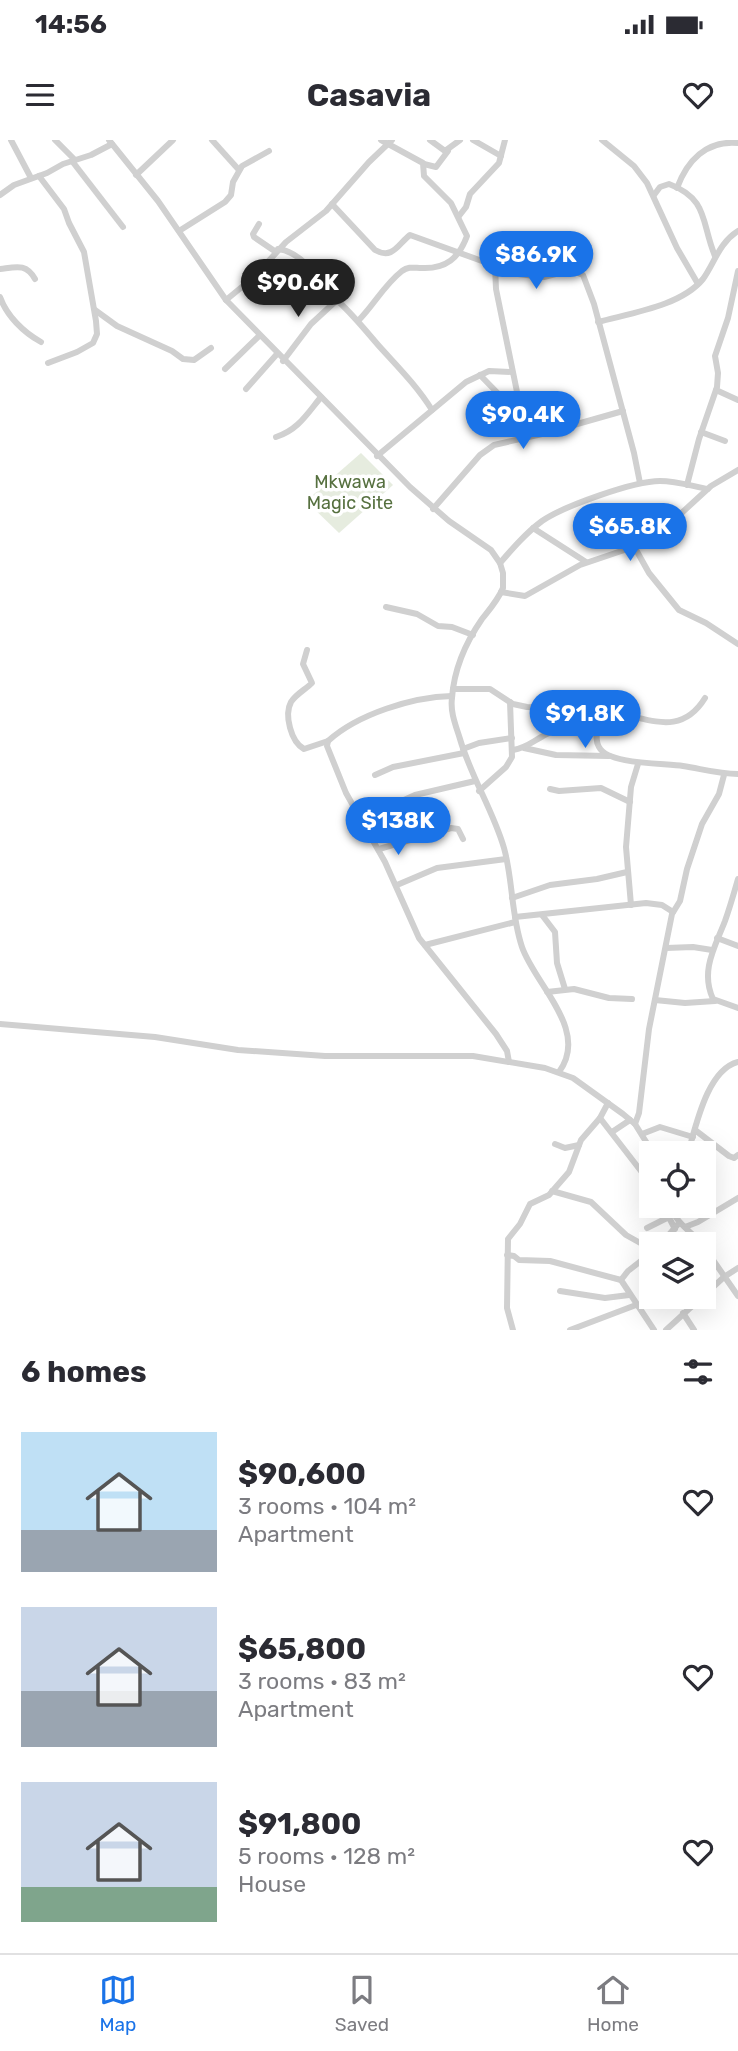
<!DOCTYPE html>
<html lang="en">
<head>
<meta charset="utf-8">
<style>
  :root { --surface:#fff; --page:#f2f2f3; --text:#2b2b33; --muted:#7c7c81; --line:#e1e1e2; --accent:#1a73e8 }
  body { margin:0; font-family:Rubik,sans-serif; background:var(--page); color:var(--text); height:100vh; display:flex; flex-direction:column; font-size:26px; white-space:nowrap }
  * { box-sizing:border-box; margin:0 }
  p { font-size:23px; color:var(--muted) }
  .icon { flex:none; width:38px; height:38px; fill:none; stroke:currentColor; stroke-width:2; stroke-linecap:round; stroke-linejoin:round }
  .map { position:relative; height:1190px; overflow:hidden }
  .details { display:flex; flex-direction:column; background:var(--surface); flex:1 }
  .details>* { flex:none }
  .controls { position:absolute; left:639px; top:1001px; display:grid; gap:14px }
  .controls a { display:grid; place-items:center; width:77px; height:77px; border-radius:0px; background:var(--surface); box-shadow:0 7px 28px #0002; font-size:35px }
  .price { position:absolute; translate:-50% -60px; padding:0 16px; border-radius:24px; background:var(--accent); color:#fff; font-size:23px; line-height:46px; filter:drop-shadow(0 2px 4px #0008) }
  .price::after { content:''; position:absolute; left:50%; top:42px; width:21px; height:16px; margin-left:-10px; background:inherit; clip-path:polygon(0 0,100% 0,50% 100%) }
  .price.current { background:#222; color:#fff }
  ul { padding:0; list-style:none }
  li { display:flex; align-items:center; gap:21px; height:175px; padding:0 21px }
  li span { display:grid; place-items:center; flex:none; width:196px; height:140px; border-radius:0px; color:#555 }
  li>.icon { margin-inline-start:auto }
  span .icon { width:84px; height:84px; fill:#fffc; stroke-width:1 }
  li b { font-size:30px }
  h2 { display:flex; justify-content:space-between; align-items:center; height:84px; padding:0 21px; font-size:30px }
  .status { display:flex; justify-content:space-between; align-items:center; height:49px; padding:0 35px; background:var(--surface); direction:ltr }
  .status svg { height:19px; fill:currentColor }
  header { display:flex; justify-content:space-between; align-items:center; height:91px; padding:0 21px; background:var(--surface); font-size:32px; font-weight:700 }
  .dock { display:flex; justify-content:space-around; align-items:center; height:98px; border-top:2px solid var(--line); background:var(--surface); font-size:19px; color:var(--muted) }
  .dock a { display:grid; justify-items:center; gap:4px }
  .dock .current { color:var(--accent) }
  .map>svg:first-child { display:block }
  .green { fill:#e6ecdf }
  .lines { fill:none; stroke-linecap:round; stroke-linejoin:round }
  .street { stroke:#d0d0d0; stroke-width:6 }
  .labels { text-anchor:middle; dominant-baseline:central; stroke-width:7; stroke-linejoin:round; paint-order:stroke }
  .park-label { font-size:18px; fill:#56703f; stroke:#fff }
</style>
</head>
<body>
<div class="status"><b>14:56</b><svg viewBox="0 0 49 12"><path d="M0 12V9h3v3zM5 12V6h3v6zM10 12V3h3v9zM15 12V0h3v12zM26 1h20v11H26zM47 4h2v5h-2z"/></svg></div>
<header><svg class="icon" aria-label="menu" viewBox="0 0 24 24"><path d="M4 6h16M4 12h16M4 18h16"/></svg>Casavia<svg class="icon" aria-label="heart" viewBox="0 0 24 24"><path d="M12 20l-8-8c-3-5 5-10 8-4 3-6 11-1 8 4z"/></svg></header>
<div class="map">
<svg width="738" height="1190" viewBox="0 0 738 1190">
  <rect width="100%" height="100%" fill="#fff"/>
  <path class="green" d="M361,313L393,345L339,393L306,361Z"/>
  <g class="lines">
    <g class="street">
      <path d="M11,0L31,38"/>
      <path d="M55,0L75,20"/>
      <path d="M109,0L158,61L226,160L410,347L449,381L491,410L500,423L503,433V448C498,460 490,469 482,479C466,502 454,529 452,558C450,572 456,586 460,599C471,637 493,670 504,708C513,740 511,775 522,807C535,845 590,890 559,932"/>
      <path d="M212,0L239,30"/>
      <path d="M430,0L445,11L460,0"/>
      <path d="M473,0L501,16"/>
      <path d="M602,0L634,26L647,43L677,108L698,144"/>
      <path d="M72,21L123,87"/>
      <path d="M424,24L436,27L448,11"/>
      <path d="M136,35L173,0"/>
      <path d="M39,36L64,69L69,83L84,112L96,181L97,194L93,203L77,212L48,223"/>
      <path d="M677,48C687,21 706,0 738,3"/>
      <path d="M0,55L14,45L47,33L63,24L91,15L112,4"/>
      <path d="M654,55L660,47L669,44C709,59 701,83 715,116"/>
      <path d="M332,64L375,110C393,120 398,104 410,95L518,134L544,137L571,130L583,135L594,164L634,313L640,343"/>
      <path d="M459,76L466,67L470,54L499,23L505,0"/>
      <path d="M259,84L253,94L254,97L276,112"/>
      <path d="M179,91L225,62L231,55L233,42L242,26L269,11"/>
      <path d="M278,109C305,112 322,146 339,162C354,176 366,191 379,206C398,227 417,246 432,270"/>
      <path d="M495,125L496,149L526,296"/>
      <path d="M0,129C16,127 26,123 35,139"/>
      <path d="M0,157C7,176 23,192 41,202"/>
      <path d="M226,160L254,137L286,102L326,71L369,22L392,0"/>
      <path d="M95,170L117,186L172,211L183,219L194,220L211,208"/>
      <path d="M358,181C374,165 384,145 402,131C409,126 414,128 422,128C446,129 459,118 467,96L451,63L424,36L423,23L381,0"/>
      <path d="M598,182C631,173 681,166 703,139C715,122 719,103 738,91"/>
      <path d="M283,221L311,184L337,160"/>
      <path d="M225,229L259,196"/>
      <path d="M480,235L522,278"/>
      <path d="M246,249L277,214"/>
      <path d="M716,250L738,260"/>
      <path d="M701,292L725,301"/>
      <path d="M276,297C298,290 307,274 321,257"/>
      <path d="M377,316L466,242L489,231L512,232"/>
      <path d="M687,345L699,299L717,247L718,233L715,216L728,178L738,131"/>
      <path d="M433,369L480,315L494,305L542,294L623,271"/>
      <path d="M533,388L586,422"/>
      <path d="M635,408L649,433L679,470L706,483L738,504"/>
      <path d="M500,423C513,408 526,393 542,381C564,366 634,341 660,341C676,341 692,346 708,349"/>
      <path d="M501,452L525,456L580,425L645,403L675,379L711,346L738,330"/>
      <path d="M386,467L417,474L438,486L452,487L473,495"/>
      <path d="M307,510L303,524L312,543C306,549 296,554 291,562C284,575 291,602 304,609L328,601"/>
      <path d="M453,549H490L513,564L527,567L588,569L597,574C600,585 593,597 599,607C608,625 665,623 683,626C702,629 719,634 738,634"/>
      <path d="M452,556C412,557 358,574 328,601L327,606L346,653L385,722L419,798L496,894L507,911L509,922"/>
      <path d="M595,573C637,568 676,605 705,558"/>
      <path d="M524,608L556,615L609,616"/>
      <path d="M463,609L479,603L512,598"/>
      <path d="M513,610C526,608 532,602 543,596C560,586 581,589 592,571"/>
      <path d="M375,635L393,627L464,613"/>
      <path d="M550,649L559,651L601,648L630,662"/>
      <path d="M479,651L506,627L512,617L510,562"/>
      <path d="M362,679L415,655L475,641"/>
      <path d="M379,709L451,688L458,689L463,699"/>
      <path d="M738,739C734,753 730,767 725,781C715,807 700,831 713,859L738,868"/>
      <path d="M397,745L437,728L506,719"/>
      <path d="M512,758L550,745L597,739L627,732"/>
      <path d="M631,765L626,707L631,647L638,624"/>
      <path d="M542,775L555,792L557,823L565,849"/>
      <path d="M515,777L646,763L662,765L673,772"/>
      <path d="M717,798L738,806"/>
      <path d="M425,805L515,782"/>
      <path d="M666,808L693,807L712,810"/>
      <path d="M547,852L574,849L609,858L632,859"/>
      <path d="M655,860L685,863L715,861"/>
      <path d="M0,884L155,897L238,910L325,916H473L545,928L573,938L623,974L635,984L653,1013"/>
      <path d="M600,978L651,1044"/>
      <path d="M635,984L639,973L649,889L672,774L680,761L687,729L702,684L719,654L724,635"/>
      <path d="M695,990L729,1016L734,1018L738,1015"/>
      <path d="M612,992L630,980"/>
      <path d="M642,994L660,987L693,997"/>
      <path d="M555,1004L565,1008L579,1005"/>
      <path d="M688,1013C696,986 707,930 738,922"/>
      <path d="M552,1051L591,1062L626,1095L651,1109"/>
      <path d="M663,1066L675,1089"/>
      <path d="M671,1066C675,1083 691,1091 702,1104"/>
      <path d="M685,1087L698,1082L738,1058"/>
      <path d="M647,1088L669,1077"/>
      <path d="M661,1104L679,1083"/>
      <path d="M704,1107L738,1156"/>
      <path d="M651,1113L628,1131L621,1140L654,1190"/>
      <path d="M507,1115L514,1116L519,1120L550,1121L621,1140"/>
      <path d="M560,1151L605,1158L629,1155"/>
      <path d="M683,1173L694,1190"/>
      <path d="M513,1190L507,1168L508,1099L520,1084L530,1064L549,1055L569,1032L581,1000L600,978L608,963"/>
      <path d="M570,1190L636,1165"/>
      <path d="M666,1190L724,1137L738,1128"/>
    </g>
  </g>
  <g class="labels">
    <g class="park-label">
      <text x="350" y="342">Mkwawa<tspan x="350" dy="21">Magic Site</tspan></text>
    </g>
  </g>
</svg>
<div class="controls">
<a><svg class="icon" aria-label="locate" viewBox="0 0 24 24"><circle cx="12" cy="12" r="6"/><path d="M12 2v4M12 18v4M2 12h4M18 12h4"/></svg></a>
<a><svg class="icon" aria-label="layers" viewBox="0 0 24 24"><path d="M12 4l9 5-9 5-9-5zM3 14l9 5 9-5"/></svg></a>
</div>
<b class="price" style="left:536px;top:151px">$86.9K</b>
<b class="price current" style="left:298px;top:179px">$90.6K</b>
<b class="price" style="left:523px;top:311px">$90.4K</b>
<b class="price" style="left:630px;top:423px">$65.8K</b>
<b class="price" style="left:585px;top:610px">$91.8K</b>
<b class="price" style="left:398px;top:717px">$138K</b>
</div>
<section class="details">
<h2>6 homes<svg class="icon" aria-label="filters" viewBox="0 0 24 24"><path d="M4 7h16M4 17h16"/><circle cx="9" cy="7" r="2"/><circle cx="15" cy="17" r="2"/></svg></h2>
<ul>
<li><span style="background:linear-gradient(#bfe0f5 70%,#9aa5b1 0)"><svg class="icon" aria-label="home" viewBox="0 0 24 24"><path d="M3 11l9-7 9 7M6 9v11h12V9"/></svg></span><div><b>$90,600</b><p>3 rooms · 104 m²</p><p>Apartment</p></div><svg class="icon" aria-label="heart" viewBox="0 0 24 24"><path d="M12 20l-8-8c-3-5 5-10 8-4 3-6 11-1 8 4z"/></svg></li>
<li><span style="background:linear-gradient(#c9d6e8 60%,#9aa5b1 0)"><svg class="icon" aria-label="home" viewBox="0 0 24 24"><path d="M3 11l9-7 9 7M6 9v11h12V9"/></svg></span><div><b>$65,800</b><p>3 rooms · 83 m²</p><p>Apartment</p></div><svg class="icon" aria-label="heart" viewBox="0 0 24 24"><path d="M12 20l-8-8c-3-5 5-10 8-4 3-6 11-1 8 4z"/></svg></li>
<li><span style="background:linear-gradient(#c9d6e8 75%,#7fa58c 0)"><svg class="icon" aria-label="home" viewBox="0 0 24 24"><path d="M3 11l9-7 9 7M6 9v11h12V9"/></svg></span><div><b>$91,800</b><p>5 rooms · 128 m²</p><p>House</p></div><svg class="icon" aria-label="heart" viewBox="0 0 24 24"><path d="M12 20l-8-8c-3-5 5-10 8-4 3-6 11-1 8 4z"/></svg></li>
</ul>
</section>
<nav class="dock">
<a class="current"><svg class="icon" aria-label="map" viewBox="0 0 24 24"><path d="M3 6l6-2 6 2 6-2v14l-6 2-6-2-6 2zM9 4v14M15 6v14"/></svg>Map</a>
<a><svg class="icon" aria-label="saved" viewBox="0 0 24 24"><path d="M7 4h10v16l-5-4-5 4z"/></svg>Saved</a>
<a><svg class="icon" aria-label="home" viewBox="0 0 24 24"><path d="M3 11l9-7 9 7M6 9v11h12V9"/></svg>Home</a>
</nav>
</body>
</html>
